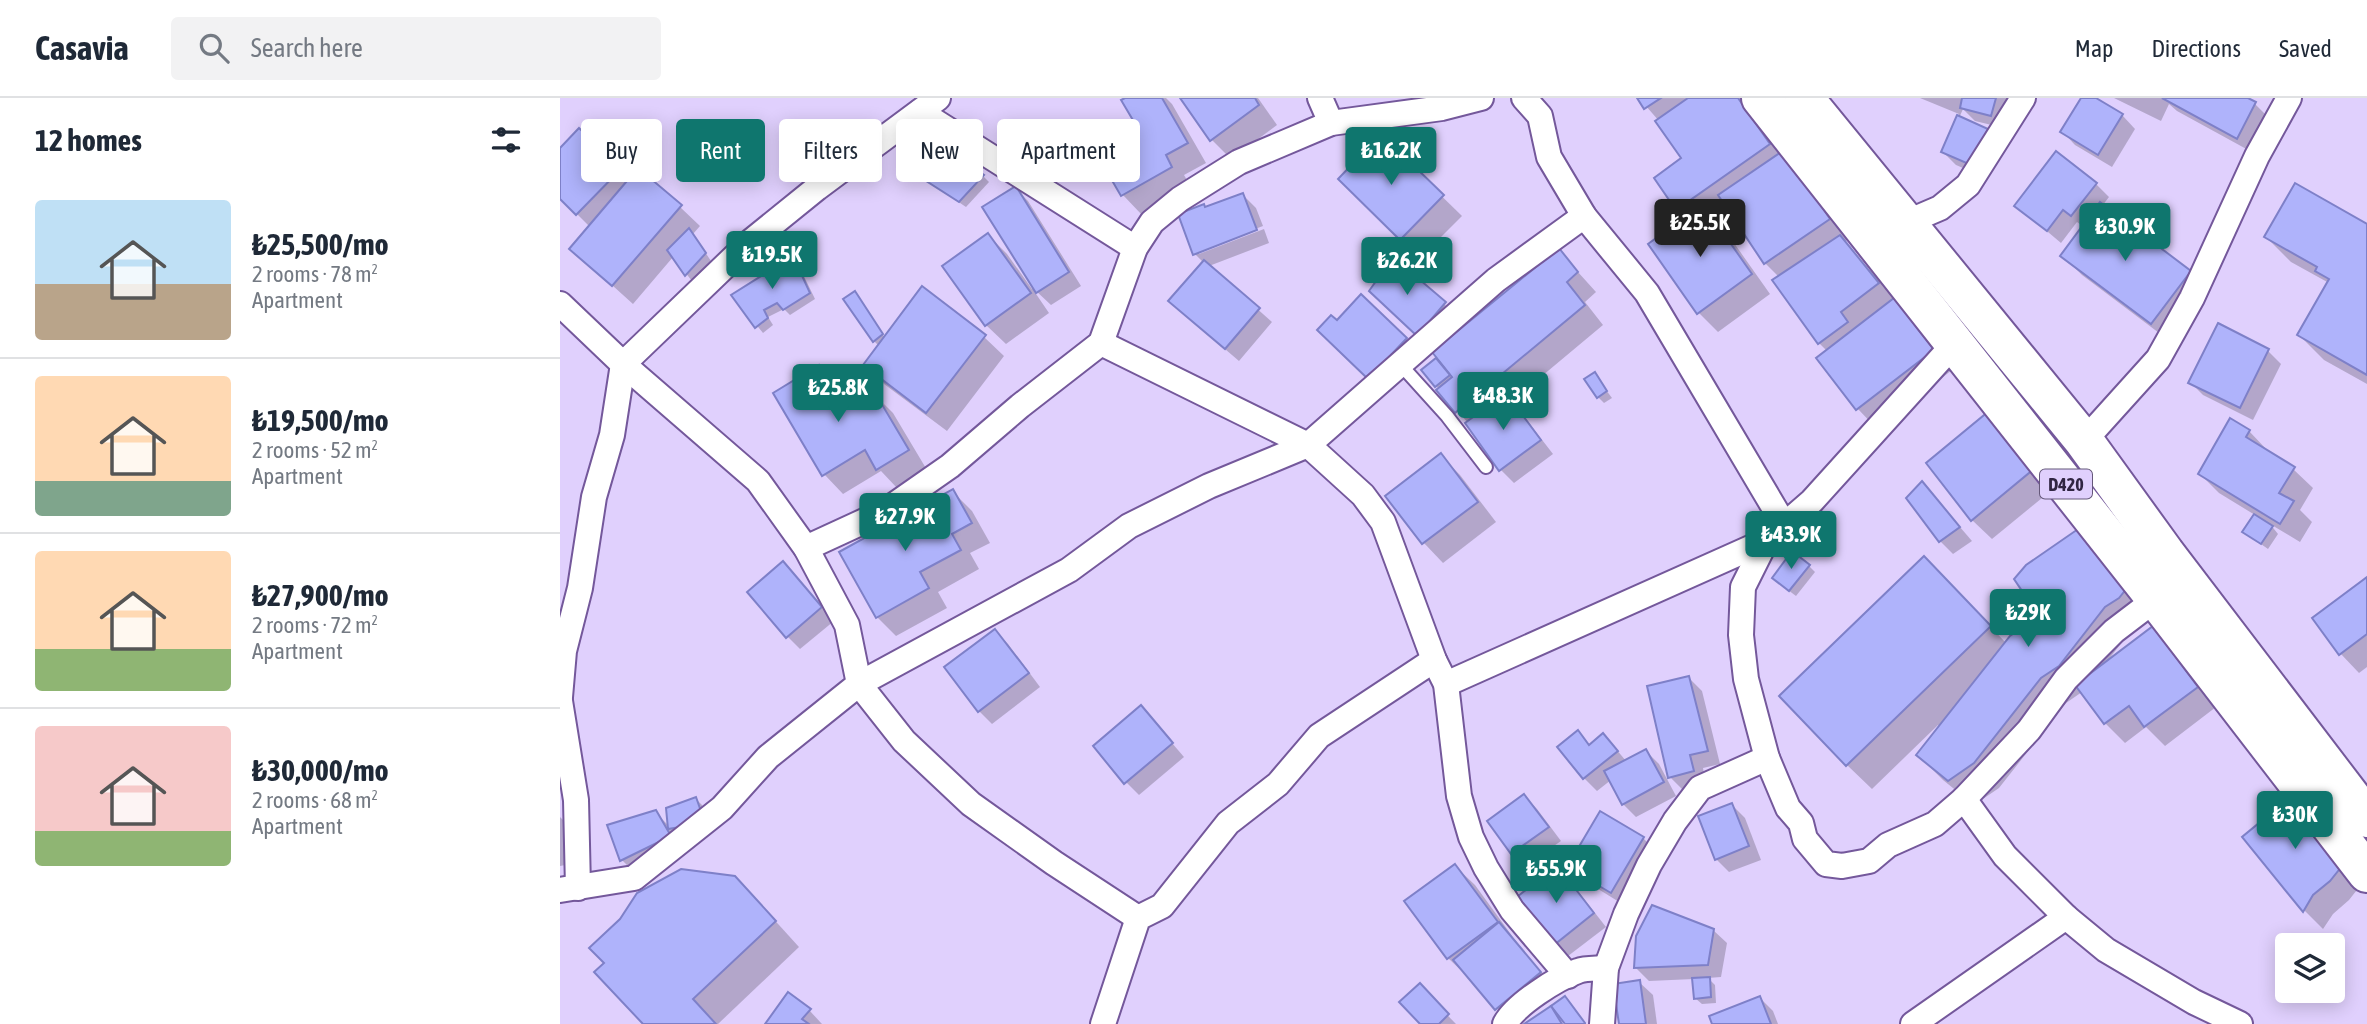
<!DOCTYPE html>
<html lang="en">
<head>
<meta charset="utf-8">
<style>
  :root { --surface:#fff; --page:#f2f2f3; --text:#1f2937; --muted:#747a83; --line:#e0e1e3; --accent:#0f766e }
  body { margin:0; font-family:"Asap Condensed",sans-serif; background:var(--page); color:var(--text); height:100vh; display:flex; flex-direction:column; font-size:26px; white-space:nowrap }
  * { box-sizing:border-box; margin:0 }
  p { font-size:23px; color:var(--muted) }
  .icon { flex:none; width:38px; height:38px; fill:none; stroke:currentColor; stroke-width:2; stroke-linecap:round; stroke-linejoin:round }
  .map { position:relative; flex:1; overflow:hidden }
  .panel { display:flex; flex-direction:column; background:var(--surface); width:560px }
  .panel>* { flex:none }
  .hud { position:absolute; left:21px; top:21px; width:665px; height:63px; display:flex; gap:14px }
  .buttons { position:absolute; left:1715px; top:835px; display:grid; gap:14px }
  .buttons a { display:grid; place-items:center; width:70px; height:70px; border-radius:7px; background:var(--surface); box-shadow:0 4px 18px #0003; font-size:35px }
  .price { position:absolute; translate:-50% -60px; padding:0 16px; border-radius:7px; background:var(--accent); color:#fff; font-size:23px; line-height:46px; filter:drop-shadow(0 2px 4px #0008) }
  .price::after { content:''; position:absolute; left:50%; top:42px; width:21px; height:16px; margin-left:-10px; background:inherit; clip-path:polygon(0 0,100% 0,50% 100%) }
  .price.current { background:#222; color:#fff }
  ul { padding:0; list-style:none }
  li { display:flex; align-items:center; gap:21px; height:175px; padding:0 35px }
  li+li { border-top:2px solid var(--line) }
  li span { display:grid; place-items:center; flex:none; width:196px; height:140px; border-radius:7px; color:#555 }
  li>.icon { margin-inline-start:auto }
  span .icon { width:84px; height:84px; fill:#fffc; stroke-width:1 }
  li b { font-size:30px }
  h2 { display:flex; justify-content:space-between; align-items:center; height:84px; padding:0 35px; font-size:30px }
  .pill { padding:0 24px; border-radius:7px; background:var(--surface); box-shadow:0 4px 18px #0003; font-size:24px; line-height:63px }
  .pill.current { background:var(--accent); color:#fff }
  header { display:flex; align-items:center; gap:42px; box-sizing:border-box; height:98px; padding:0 35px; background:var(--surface); border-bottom:2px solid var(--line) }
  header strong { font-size:33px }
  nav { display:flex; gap:38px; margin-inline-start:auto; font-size:24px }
  .search { width:490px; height:63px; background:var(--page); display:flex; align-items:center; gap:18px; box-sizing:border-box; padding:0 24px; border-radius:7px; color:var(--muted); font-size:26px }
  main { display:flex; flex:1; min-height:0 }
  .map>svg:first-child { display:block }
  .shadow { fill:#0003 }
  .building { fill:#afb3fb; stroke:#7e80c8; stroke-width:2 }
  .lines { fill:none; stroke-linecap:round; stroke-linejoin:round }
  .lane-casing { stroke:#74589b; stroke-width:16 }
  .street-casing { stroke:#74589b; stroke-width:28 }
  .highway-casing { stroke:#74589b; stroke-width:42 }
  .lane { stroke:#fff; stroke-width:12 }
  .street { stroke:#fff; stroke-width:24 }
  .highway { stroke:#fff; stroke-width:38 }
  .labels { text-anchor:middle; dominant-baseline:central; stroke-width:6; stroke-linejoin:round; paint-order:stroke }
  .shield { fill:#e0d0fd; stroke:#65587a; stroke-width:2 }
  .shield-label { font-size:18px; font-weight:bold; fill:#302542 }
</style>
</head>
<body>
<header>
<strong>Casavia</strong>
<div class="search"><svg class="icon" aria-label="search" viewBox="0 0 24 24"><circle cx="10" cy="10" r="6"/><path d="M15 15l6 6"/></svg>Search here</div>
<nav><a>Map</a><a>Directions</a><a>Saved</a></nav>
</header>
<main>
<section class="panel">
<h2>12 homes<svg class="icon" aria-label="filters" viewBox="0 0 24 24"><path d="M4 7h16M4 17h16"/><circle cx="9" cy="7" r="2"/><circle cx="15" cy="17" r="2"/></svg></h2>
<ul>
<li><span style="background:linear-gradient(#bfe0f5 60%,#b9a48a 0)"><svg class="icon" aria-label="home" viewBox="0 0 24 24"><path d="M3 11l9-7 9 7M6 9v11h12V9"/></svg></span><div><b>₺25,500/mo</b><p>2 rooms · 78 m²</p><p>Apartment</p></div></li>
<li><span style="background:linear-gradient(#ffd9b3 75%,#7fa58c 0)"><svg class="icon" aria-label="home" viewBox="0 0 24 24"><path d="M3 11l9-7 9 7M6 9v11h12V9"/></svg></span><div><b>₺19,500/mo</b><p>2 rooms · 52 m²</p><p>Apartment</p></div></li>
<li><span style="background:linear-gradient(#ffd9b3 70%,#8fb573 0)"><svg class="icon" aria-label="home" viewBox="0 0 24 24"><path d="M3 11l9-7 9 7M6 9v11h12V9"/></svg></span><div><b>₺27,900/mo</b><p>2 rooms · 72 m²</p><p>Apartment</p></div></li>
<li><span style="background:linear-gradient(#f6c9c9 75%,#8fb573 0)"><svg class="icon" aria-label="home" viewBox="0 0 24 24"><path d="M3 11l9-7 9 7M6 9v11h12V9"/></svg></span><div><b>₺30,000/mo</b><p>2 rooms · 68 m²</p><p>Apartment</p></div></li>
</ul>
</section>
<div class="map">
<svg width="1807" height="926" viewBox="0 0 1807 926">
  <rect width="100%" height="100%" fill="#e0d0fd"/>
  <g class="shadow">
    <path d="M569,0H606L612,6L646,65L624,77L631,89L582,117L563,97L538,54L579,30Z"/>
    <path d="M622,0H698L717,27L671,61L651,41Z"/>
    <path d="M1079,0H1182L1221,57L1288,141L1285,144L1353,221L1392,272L1317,331L1298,311L1259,260L1267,253L1259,245L1219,179L1205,165L1168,108L1153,119L1162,128L1210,196L1158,234L1139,215L1127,120L1117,111L1124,60L1099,23Z"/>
    <path d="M1360,0H1452L1444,30L1415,23L1403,11L1399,20L1427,32L1440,46L1424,79L1396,67L1383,54L1399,16Z"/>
    <path d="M1523,0H1533L1562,17L1575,31L1552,69L1515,47L1502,33Z"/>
    <path d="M1554,0H1685L1695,6L1708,19L1690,53L1617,13L1609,6L1601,23Z"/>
    <path d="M19,33L70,82L120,109L140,128L133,136L151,163L132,183L113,159L73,206L12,151L30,129L0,99V53Z"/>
    <path d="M821,39L902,118L860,160L781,81Z"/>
    <path d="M367,62L423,78L429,84L406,109L348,70Z"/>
    <path d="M1536,86L1549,99L1542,108L1630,174L1649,193L1611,244L1522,177L1503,158L1524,129L1517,124L1501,145L1457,108Z"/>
    <path d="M455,90L468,103L521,188L491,207L475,192L474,193L489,215L446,246L426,227L428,137L447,156L472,191L475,189Z"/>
    <path d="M683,97L696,110L703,128L639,152V156L704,131L709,145L649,168L712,224L679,263L624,216L644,165L635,156L646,111Z"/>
    <path d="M1807,128V286L1764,262L1739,237L1769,185L1731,164L1706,139Z"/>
    <path d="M999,153L1036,194L1025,204L1043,227L952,303L993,356L954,385L941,372L908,325L863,272L885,271Z"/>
    <path d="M232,160L238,166L255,201L230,217L224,211L208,219L213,227L203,235L173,198Z"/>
    <path d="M295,195L325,240L424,239L444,258L387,333L324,286L305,267L319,248L314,243Z"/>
    <path d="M801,199L859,254L822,293L777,225Z"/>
    <path d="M825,206H884L897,219L871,249Z"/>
    <path d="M1708,253L1721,266L1693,322L1643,297L1630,284Z"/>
    <path d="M258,270L278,289L290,310L314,296L333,315L367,372L337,390L321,373L283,396L264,376Z"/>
    <path d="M1034,276L1052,300L1044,305L1038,299Z"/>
    <path d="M1429,316L1493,391L1432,441L1412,422Z"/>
    <path d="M1689,333L1708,353L1707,355L1733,371L1753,390L1740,412L1752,424L1740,444L1710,426L1718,436L1708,451L1691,439L1695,417L1659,395L1640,376Z"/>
    <path d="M881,358L900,377L936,424L883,465L864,445L828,398Z"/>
    <path d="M1362,385L1412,443L1393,456L1380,443Z"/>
    <path d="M392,393L412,413L430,445L410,455L419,471L378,494L387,510L336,538L317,519Z"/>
    <path d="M1521,431L1591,516L1570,534L1545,566L1593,531L1612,550L1656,609L1605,648L1586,629L1565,645L1545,625L1522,594L1506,605L1439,690L1414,707L1383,682L1358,657L1380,629L1378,627L1312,691L1287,667L1389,485L1446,545L1481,518Z"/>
    <path d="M223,465L274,523L240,551L227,538Z"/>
    <path d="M1249,468L1255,474L1236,498L1220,486Z"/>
    <path d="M1807,481V569L1799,575L1780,555Z"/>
    <path d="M435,533L448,546L480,589L432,626L419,613Z"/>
    <path d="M1129,580L1142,593L1160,666L1143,670L1146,686L1123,692L1110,679Z"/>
    <path d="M581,609L624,659L579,697L566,684Z"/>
    <path d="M1018,635L1031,648L1056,651L1066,663L1086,653L1099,666L1116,698L1076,719L1063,706L1051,682L1037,693L1024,680Z"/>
    <path d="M964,698L977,711L1001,743L965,768L952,755L930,723Z"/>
    <path d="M1732,699L1804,783L1789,802L1773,816L1763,831L1744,812Z"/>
    <path d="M136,701L142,707L150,731L75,775L62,762L95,714L109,728Z"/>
    <path d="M1172,707L1185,720L1201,762L1169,774L1156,761Z"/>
    <path d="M0,719L4,723L11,766L0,768Z"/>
    <path d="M1083,740L1096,753L1064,807L1022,781L1009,768Z"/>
    <path d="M895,768L915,787L955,842L992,888L949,924L909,878L908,879L888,860Z"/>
    <path d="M997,770L1010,783L1046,829L1008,858L995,845Z"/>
    <path d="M199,805L239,849L158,926H86L46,865Z"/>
    <path d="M1153,832L1167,845L1161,879L1148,880L1155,887L1156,905L1142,906L1135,900L1134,881L1089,883L1075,869Z"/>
    <path d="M1079,884L1093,897L1097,926H1061Z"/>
    <path d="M859,888L896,926H863Z"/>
    <path d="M1200,900L1213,913L1218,926H1154Z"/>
    <path d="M249,912L262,926H207Z"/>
  </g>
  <g class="building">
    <path d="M565,0H602L628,45L606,57L612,69L561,98L535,53L577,29L561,2Z"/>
    <path d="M620,0H695L699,7L650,43Z"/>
    <path d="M1077,0H1101L1084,11Z"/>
    <path d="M1128,0H1178L1210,46L1116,112L1094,80L1121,60L1095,23Z"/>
    <path d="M1402,0H1436L1431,18L1400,10Z"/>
    <path d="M1521,0H1536L1563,16L1538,57L1500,34Z"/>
    <path d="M1602,0H1688L1696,4L1677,41Z"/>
    <path d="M1397,17L1428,31L1411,67L1381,54Z"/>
    <path d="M19,30L61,71L16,117L0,101V50Z"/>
    <path d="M821,36L884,97L840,142L778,81Z"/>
    <path d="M377,46L424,77L399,104L346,70L353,53L367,60Z"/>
    <path d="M1224,52L1270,121L1204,166L1158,97Z"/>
    <path d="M1496,53L1537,85L1511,118L1503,112L1487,133L1454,108Z"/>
    <path d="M78,70L122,107L52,188L9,151Z"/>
    <path d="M1735,85L1807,126V277L1737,237L1769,181L1755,173L1757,169L1704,139Z"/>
    <path d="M456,88L509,174L476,195L422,109Z"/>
    <path d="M683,95L697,132L633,157L618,116L644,106L645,109Z"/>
    <path d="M1540,104L1631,173L1591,226L1500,158Z"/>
    <path d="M1143,106L1192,176L1137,216L1088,146Z"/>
    <path d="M129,130L146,155L125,178L107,152Z"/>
    <path d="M428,135L471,195L425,228L382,168Z"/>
    <path d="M1280,137L1319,185L1281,214L1288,224L1258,246L1212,182Z"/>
    <path d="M999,150L1018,174L1007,184L1025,207L895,315L876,292L892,279L872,254Z"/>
    <path d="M233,158L250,195L223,212L217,205L204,212L208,220L195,230L171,197Z"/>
    <path d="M833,159L886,204L857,238L809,193Z"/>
    <path d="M644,162L700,210L665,251L608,203Z"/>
    <path d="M362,188L426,237L366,315L303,267Z"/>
    <path d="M295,193L323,236L313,244L283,201Z"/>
    <path d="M801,196L847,240L808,281L757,232L771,217L777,222Z"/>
    <path d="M1334,200L1374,252L1296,312L1256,260Z"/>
    <path d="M1658,225L1709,251L1680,310L1628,285Z"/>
    <path d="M876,260L890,277L875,289L861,272Z"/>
    <path d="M259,267L284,311L314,293L349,352L316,372L305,352L262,378L213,295Z"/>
    <path d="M1035,274L1047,293L1037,300L1024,281Z"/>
    <path d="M946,295L981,342L939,373L905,325Z"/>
    <path d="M1429,313L1475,370L1411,423L1366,365Z"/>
    <path d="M1670,320L1690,332L1686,339L1735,369L1719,395L1734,403L1720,426L1638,376Z"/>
    <path d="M881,355L918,404L862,446L825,398Z"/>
    <path d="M1362,383L1400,429L1379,444L1346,400Z"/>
    <path d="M393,391L412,425L392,436L401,452L360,474L369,490L316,520L279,454Z"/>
    <path d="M1694,416L1713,428L1701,446L1682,434Z"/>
    <path d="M1521,429L1567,490L1559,500L1545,509L1499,568L1481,580L1414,665L1388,683L1356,657L1450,538L1479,518L1454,481L1466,467Z"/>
    <path d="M1232,453L1250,467L1229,493L1212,480Z"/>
    <path d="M1364,458L1431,528L1286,668L1219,598Z"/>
    <path d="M223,463L262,509L226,540L187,494Z"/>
    <path d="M1807,479V536L1779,557L1752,520Z"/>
    <path d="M1593,528L1638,589L1584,629L1569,608L1544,626L1515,587Z"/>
    <path d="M435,531L469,575L418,614L384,569Z"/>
    <path d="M1129,578L1148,653L1130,657L1134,673L1108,680L1087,588Z"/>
    <path d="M581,607L613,645L564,686L533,648Z"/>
    <path d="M1018,632L1029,647L1043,635L1058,653L1023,681L997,649Z"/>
    <path d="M1086,651L1104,684L1062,707L1044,673Z"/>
    <path d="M964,696L989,729L951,756L927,723Z"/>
    <path d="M1733,697L1786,763L1770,783L1753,797L1743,814L1682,739Z"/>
    <path d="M136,699L145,725L108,731L106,710Z"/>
    <path d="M1172,705L1189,748L1155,762L1138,718Z"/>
    <path d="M96,712L111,738L60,763L47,727Z"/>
    <path d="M1040,713L1084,739L1051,795L1007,769Z"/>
    <path d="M895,766L938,824L887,861L844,803Z"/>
    <path d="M997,767L1034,815L994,847L957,799Z"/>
    <path d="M121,771L175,778L216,823L133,901L156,926H83L34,874L44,865L29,850L60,821L77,795Z"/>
    <path d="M1092,807L1154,831L1148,867L1074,870L1076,838Z"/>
    <path d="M939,824L981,874L935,912L893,862Z"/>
    <path d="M1150,879L1151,899L1134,901L1132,880Z"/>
    <path d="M1080,882L1086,926H1059L1053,886Z"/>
    <path d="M860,885L889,916L879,926H860L839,904Z"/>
    <path d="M228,894L251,911L242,921L249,926H205Z"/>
    <path d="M1005,898L1025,925V926H1005L991,908Z"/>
    <path d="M1200,898L1211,926H1152L1149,918Z"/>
    <path d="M991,908L1002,926H964Z"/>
  </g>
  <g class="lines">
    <g class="lane-casing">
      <path id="lane" d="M840,266L887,318L926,369"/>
    </g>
    <g class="street-casing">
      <g id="street">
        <path d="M760,0L771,25"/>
        <path d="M964,0L980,18L989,59L1024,118L1087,195L1225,428"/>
        <path d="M360,14L575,150"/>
        <path d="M1345,125L1380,110L1408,87L1463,0"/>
        <path d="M0,206L63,266L198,383L246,450L287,527L299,586L208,659L162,710L74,780L0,792"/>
        <path d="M541,245L748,347L803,397L823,424L874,562L886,586L899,698L911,739L926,770L952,812L1008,878"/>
        <path d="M1395,245L1252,403L1206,443L1183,489L1181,537L1186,581L1207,660L1228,710L1241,725L1245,741L1266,766L1282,768L1309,763L1328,747L1375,726L1404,701L1469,632L1506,581L1554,533L1596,501"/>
        <path d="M1524,343L1598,261L1632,200L1697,58L1729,0"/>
        <path d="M246,450L324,414L390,368L460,308L541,245L575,150L592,124L620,101L679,64L771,25L882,10L921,0"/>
        <path d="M886,586L1206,443"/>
        <path d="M0,599L4,553L20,490L34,399L52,337L63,266L189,145L257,90L378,0"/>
        <path d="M0,603L16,702L18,790"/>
        <path d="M1404,701L1445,758L1506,819L1546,852L1634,904L1680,926"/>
        <path d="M578,820L494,765L411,706L344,643L299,586L509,472L569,428L649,388L748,347L936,182L1024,118"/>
        <path d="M543,926L578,820L602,808L668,725L718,686L759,638L874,562"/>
        <path d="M945,926C955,907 997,880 1018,873C1026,870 1037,871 1046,870"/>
        <path d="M1042,926L1046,870L1066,816L1089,767L1115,723L1140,690L1207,660"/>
        <path d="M1353,926L1506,819"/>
      </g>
    </g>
    <g class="highway-casing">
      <g id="highway">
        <path d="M1201,0L1596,501L1807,775"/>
        <path d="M1244,0L1524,343L1605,455L1807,720"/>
      </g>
    </g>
    <use href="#lane" class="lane"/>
    <use href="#street" class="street"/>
    <use href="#highway" class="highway"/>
  </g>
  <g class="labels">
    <rect class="shield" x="1480" y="371.5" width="52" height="29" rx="5"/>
    <g class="shield-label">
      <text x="1506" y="386">D420</text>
    </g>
  </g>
</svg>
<div class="buttons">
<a><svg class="icon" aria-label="layers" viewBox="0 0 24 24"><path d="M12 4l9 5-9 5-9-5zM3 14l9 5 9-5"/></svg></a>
</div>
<b class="price" style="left:831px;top:89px">₺16.2K</b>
<b class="price current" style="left:1140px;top:161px">₺25.5K</b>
<b class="price" style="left:1565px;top:165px">₺30.9K</b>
<b class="price" style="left:212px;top:193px">₺19.5K</b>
<b class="price" style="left:847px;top:199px">₺26.2K</b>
<b class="price" style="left:278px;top:326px">₺25.8K</b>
<b class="price" style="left:943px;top:334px">₺48.3K</b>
<b class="price" style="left:345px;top:455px">₺27.9K</b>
<b class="price" style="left:1231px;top:473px">₺43.9K</b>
<b class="price" style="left:1468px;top:551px">₺29K</b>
<b class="price" style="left:1735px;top:753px">₺30K</b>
<b class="price" style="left:996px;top:807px">₺55.9K</b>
<div class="hud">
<a class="pill">Buy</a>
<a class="pill current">Rent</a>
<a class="pill">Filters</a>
<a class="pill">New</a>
<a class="pill">Apartment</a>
</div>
</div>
</main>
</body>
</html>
